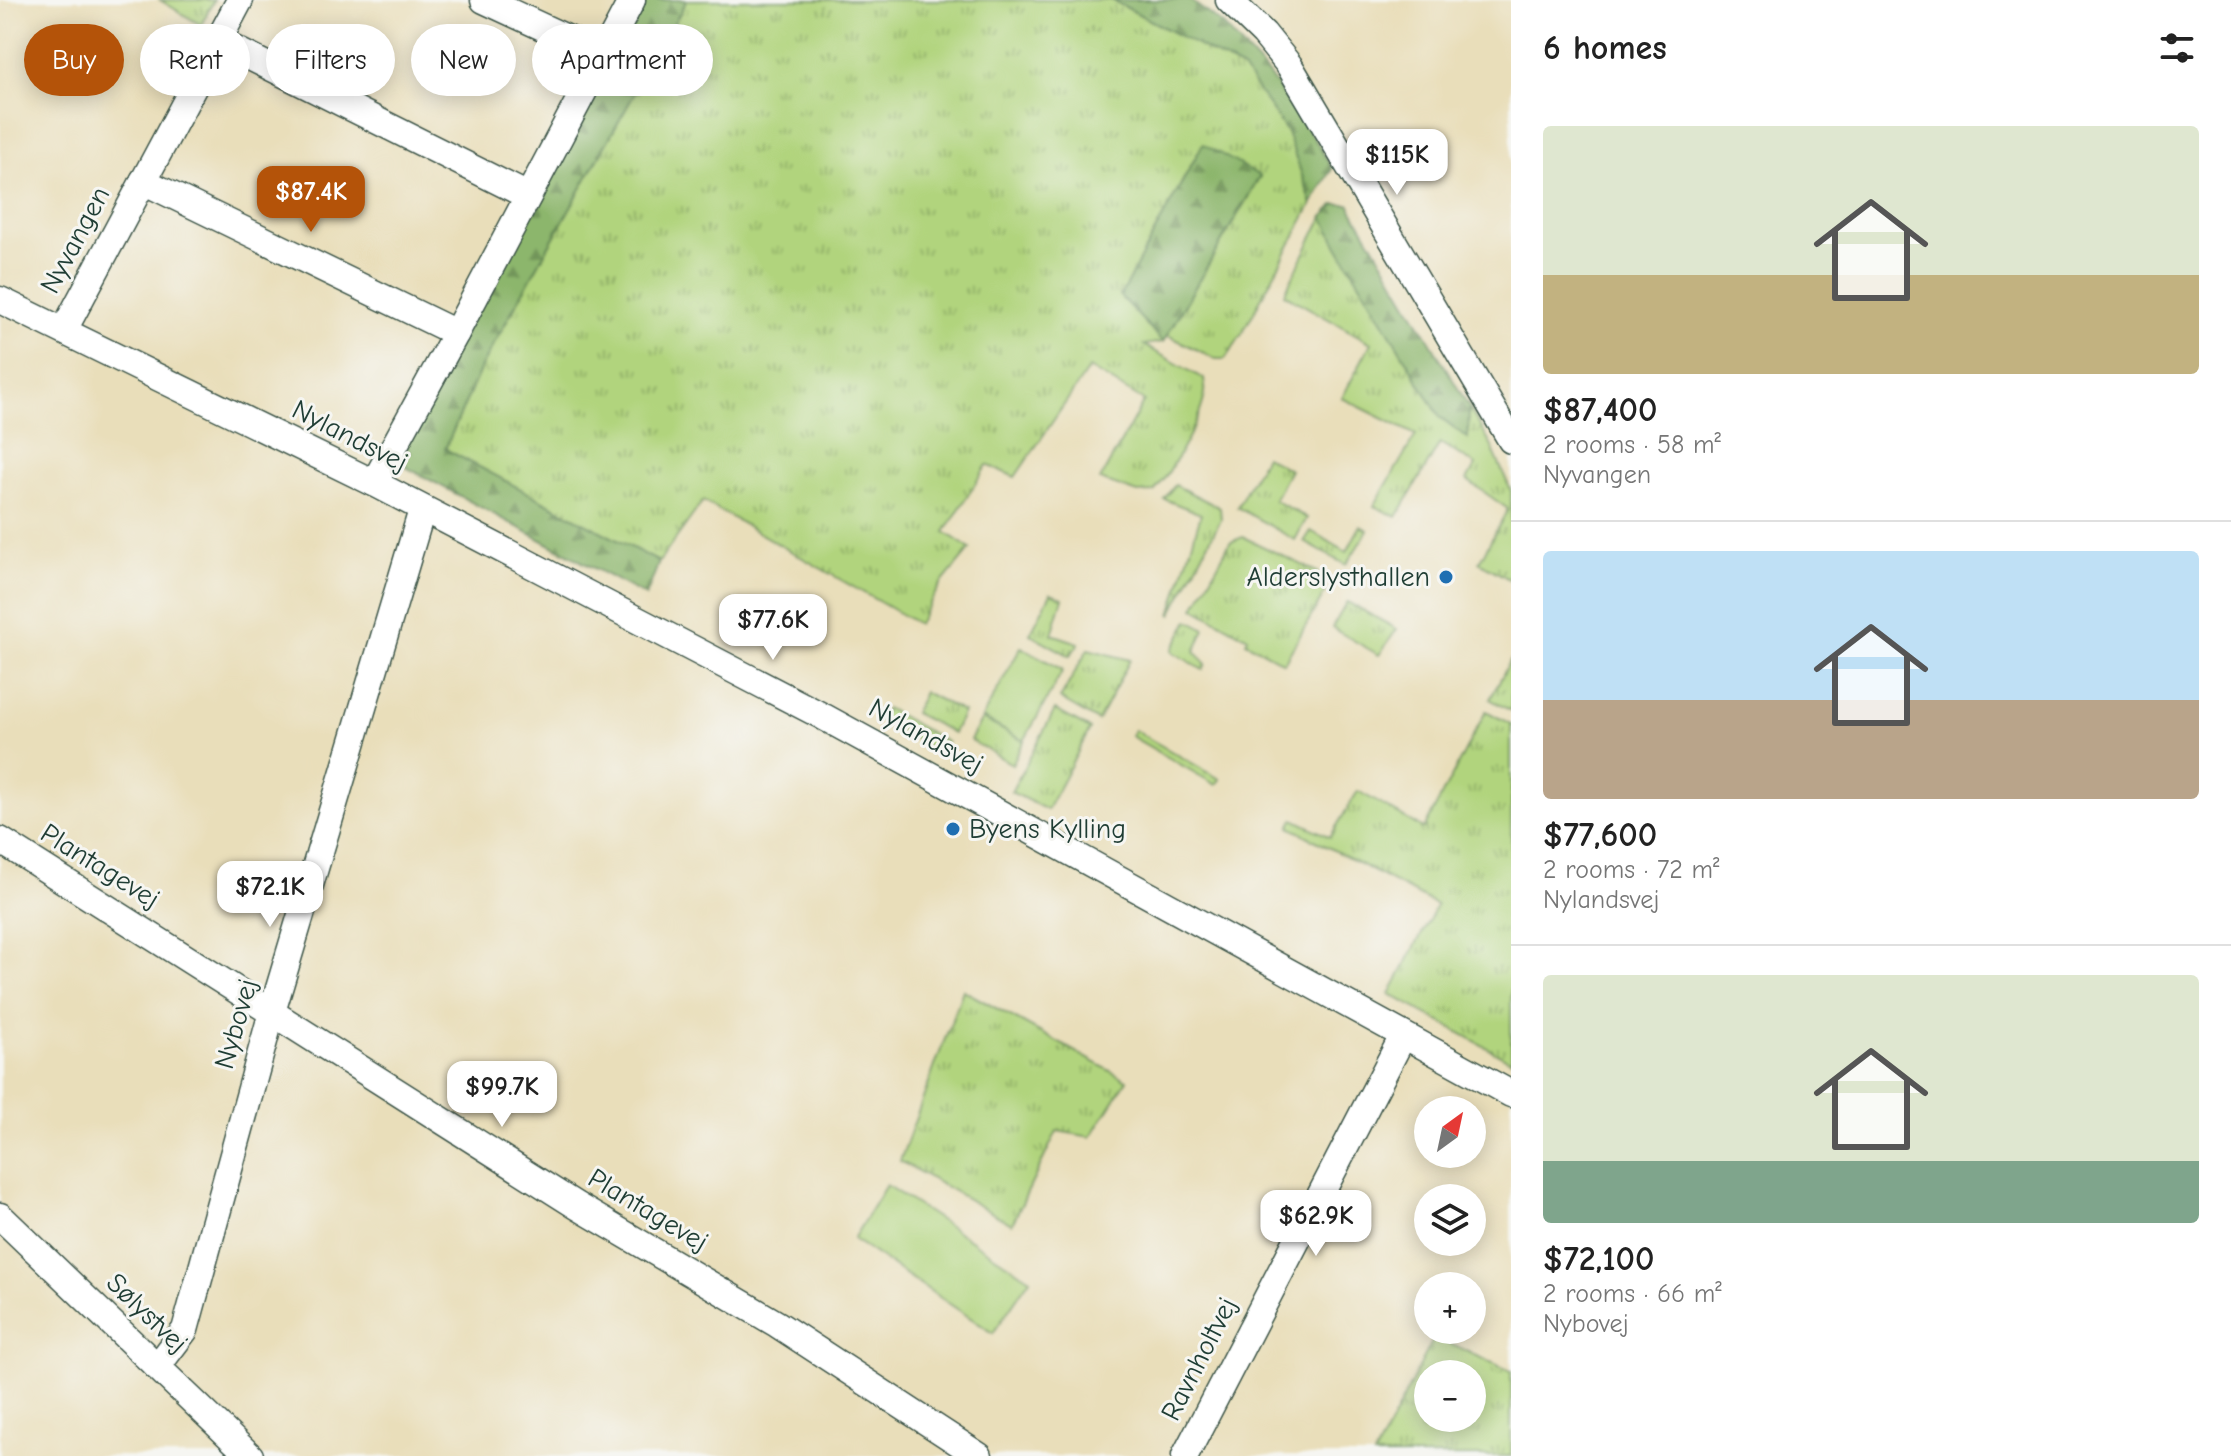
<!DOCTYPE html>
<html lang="en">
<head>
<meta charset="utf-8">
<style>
  :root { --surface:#fff; --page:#f6f6f6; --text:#222; --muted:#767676; --line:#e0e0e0; --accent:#b45309 }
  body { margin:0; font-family:"Comic Neue",sans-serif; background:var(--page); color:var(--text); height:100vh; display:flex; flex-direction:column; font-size:30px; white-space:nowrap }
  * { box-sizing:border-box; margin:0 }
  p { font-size:26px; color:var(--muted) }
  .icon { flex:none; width:44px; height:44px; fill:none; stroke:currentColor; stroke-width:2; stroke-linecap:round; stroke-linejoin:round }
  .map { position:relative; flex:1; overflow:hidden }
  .drawer { display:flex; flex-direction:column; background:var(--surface); width:720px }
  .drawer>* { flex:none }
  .banner { position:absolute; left:24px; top:24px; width:760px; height:72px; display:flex; gap:16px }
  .needle { width:52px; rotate:33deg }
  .tools { position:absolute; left:1414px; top:1096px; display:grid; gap:16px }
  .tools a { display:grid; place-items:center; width:72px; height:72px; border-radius:50%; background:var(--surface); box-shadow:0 4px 20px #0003; font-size:40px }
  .price { position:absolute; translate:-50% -68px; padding:0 18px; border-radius:16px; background:#fff; color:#222; font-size:26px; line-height:52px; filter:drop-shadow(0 2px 4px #0008) }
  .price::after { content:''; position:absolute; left:50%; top:48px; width:24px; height:18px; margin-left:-12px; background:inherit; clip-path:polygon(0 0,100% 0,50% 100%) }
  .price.active { background:var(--accent); color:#fff }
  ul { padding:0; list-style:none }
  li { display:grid; align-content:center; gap:16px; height:424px; padding:0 32px }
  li+li { border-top:2px solid var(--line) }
  li span { display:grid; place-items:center; height:248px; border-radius:8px; color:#555 }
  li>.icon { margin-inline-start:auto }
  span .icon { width:144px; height:144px; fill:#fffc; stroke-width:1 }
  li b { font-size:34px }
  h2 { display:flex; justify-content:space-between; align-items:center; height:96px; padding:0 32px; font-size:34px }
  .tag { padding:0 28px; border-radius:36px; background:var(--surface); box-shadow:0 4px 20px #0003; font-size:28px; line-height:72px }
  .tag.active { background:var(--accent); color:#fff }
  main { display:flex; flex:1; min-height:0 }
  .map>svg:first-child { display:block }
  .grass { fill:url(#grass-tufts); stroke:#688858; stroke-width:2; fill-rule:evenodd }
  .forest { fill:url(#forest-firs); stroke:#567a50; stroke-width:2 }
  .pitch { fill:#b1d47d; stroke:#688858; stroke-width:2 }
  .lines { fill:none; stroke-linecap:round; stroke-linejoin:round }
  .minor-casing { stroke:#3d5548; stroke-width:29 }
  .minor { stroke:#fff; stroke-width:26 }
  .poi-dot { fill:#1f6fb2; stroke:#f6f6f2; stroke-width:3 }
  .labels { text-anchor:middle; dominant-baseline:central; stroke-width:6; stroke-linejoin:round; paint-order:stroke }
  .street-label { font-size:28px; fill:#1f3d34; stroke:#f6f6f2 }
  .poi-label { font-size:28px; fill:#1f3d34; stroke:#f6f6f2; text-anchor:end }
</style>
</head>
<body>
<main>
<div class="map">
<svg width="1511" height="1456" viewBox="0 0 1511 1456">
  <defs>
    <pattern id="grass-tufts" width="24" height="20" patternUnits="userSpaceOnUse" patternTransform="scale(2)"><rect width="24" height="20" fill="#b1d47d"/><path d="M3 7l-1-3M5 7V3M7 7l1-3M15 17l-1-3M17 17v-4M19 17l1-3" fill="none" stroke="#8fad67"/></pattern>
    <pattern id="forest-firs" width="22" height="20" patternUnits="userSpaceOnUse" patternTransform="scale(2)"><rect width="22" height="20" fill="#8cb66c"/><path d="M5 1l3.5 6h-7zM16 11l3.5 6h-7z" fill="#72955a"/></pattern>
  </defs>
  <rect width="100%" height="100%" fill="#f6f6f2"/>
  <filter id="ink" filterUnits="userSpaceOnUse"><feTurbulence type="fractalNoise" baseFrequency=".0125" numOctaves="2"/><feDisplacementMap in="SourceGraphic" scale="16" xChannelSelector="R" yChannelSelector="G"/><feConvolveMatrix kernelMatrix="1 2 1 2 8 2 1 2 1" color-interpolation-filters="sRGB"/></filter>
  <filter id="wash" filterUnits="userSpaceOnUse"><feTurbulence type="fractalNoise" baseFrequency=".006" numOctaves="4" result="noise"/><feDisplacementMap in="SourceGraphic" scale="32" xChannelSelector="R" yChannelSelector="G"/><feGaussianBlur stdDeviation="1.8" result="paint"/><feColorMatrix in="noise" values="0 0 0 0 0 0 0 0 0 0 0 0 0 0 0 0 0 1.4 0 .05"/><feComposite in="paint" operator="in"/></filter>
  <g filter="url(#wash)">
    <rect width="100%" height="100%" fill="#e9deba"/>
    <g class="grass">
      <path d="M160,0H214L201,25Z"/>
      <path d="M687,0H1112L1243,69L1287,132L1312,204L1242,334L1225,359H1216L1167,335L1260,177L1202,145L1120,296L1163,342L1144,345L1204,379C1204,383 1206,388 1205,392C1203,417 1170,473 1154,492L1138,493L1100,480L1144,401L1089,368L1015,477L987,465L945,532L970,549L940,585L918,624L703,501L659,562L445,449L482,365Z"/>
      <path d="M1323,217L1440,417L1467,437L1469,407L1492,447L1511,491V580L1479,562L1508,509L1467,480L1476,465L1440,443L1397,517L1374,506L1416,435L1342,398L1371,343L1284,294Z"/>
      <path d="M1265,456L1290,470L1274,500L1307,518L1295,540L1237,507Z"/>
      <path d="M1175,485L1220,508L1221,519L1171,615L1201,514L1164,499Z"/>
      <path d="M1360,526L1368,530L1346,565L1304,542L1311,531L1347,552Z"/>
      <path d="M1243,537L1317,572L1326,591L1284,663L1246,642L1248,638L1195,608L1230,542Z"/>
      <path d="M1051,593L1063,598L1052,634L1079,643L1070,656L1030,634Z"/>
      <path d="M1347,602L1397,629L1379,655L1332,628Z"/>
      <path d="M1189,620L1205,629L1195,651L1206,664L1203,670L1172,651Z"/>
      <path d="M1088,649L1130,660L1098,721L1060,699Z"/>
      <path d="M1511,659V711L1490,699Z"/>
      <path d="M924,692L963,712L953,733L914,713Z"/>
      <path d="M886,708L947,742L941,753L879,719Z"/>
      <path d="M1055,710L1090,729L1047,810L1011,792Z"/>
      <path d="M1486,711L1511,724V1061L1390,994L1437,905L1290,827L1294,819L1330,837L1358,791L1424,829Z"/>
      <path d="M982,719L1024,741L1012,764L970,740Z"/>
      <path d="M1134,730L1220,779L1216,785L1131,736Z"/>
      <path d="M963,990L1127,1080L1091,1137L1057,1131L1012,1224L900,1161Z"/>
      <path d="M1436,1338L1511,1371V1456H1374L1432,1342ZM1428,1374H1472V1418H1428Z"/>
    </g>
    <g class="forest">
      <path d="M640,0H687L482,365L445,449L659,562L646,596L406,467L403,449Z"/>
      <path d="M1112,0H1190L1223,25L1268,74L1318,144L1332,169L1312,204L1287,132L1243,69Z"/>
      <path d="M1203,144L1260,176L1163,342L1120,296Z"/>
      <path d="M1335,204H1349L1469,407L1468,438L1440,417L1338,246L1323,217Z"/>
    </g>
    <g class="pitch">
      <path d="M1021,647L1063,670L1024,741L982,718Z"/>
      <path d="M886,1185L1030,1279L993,1333L853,1239Z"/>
    </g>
  </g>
  <g filter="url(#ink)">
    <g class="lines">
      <g class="minor-casing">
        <g id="minor">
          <path d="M484,0L603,55"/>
          <path d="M1229,0L1264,34L1289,65L1511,440"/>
          <path d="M218,41L528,196"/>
          <path d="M143,181L456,333"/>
          <path d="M0,300L374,483L824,717L1511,1094"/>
          <path d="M64,330L240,0"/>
          <path d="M374,483L456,333L632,0"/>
          <path d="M0,840L577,1206L777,1324L979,1456"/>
          <path d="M0,1216L250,1456"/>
          <path d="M157,1367L185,1330L272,1012L422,510"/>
          <path d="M1185,1456L1403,1036"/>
        </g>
      </g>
      <use href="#minor" class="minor"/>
    </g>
  </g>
  <g class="poi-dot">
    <circle cx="1446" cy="577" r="8"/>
    <circle cx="953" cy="829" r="8"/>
  </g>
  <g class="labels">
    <g class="street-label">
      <text transform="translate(75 240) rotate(-62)">Nyvangen</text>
      <text transform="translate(350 436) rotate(27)">Nylandsvej</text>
      <text transform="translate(926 736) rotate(29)">Nylandsvej</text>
      <text transform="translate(100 866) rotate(32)">Plantagevej</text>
      <text transform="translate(236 1024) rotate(-74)">Nybovej</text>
      <text transform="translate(648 1210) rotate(31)">Plantagevej</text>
      <text transform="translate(147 1313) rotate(44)">Sølystvej</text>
      <text transform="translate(1199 1359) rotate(-63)">Ravnholtvej</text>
    </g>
    <g class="poi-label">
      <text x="1430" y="577">Alderslysthallen</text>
      <text x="969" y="829" text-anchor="start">Byens Kylling</text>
    </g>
  </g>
</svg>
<div class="tools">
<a><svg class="needle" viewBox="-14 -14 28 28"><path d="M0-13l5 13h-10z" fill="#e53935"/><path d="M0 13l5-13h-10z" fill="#767676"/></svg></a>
<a><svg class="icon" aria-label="layers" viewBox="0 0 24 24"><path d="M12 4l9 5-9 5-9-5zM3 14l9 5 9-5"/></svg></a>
<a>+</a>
<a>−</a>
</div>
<b class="price" style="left:1397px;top:197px">$115K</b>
<b class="price active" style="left:311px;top:234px">$87.4K</b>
<b class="price" style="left:773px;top:662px">$77.6K</b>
<b class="price" style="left:270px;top:929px">$72.1K</b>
<b class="price" style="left:502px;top:1129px">$99.7K</b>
<b class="price" style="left:1316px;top:1258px">$62.9K</b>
<div class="banner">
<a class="tag active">Buy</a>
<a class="tag">Rent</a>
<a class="tag">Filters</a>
<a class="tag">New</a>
<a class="tag">Apartment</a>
</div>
</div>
<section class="drawer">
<h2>6 homes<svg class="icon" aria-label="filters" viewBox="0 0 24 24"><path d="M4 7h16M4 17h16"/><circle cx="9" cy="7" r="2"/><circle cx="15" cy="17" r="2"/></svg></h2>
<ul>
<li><span style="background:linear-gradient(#dfe7d0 60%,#c2b280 0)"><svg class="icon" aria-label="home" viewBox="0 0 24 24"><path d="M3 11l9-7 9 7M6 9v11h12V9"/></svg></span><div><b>$87,400</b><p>2 rooms · 58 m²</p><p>Nyvangen</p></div></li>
<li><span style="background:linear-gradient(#bfe0f5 60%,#b9a48a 0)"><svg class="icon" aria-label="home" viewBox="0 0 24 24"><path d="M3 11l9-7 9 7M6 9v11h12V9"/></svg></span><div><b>$77,600</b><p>2 rooms · 72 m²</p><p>Nylandsvej</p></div></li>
<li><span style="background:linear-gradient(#dfe7d0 75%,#7fa58c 0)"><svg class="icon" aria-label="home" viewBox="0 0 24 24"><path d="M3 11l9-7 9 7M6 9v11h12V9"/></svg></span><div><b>$72,100</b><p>2 rooms · 66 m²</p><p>Nybovej</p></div></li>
</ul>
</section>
</main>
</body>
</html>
